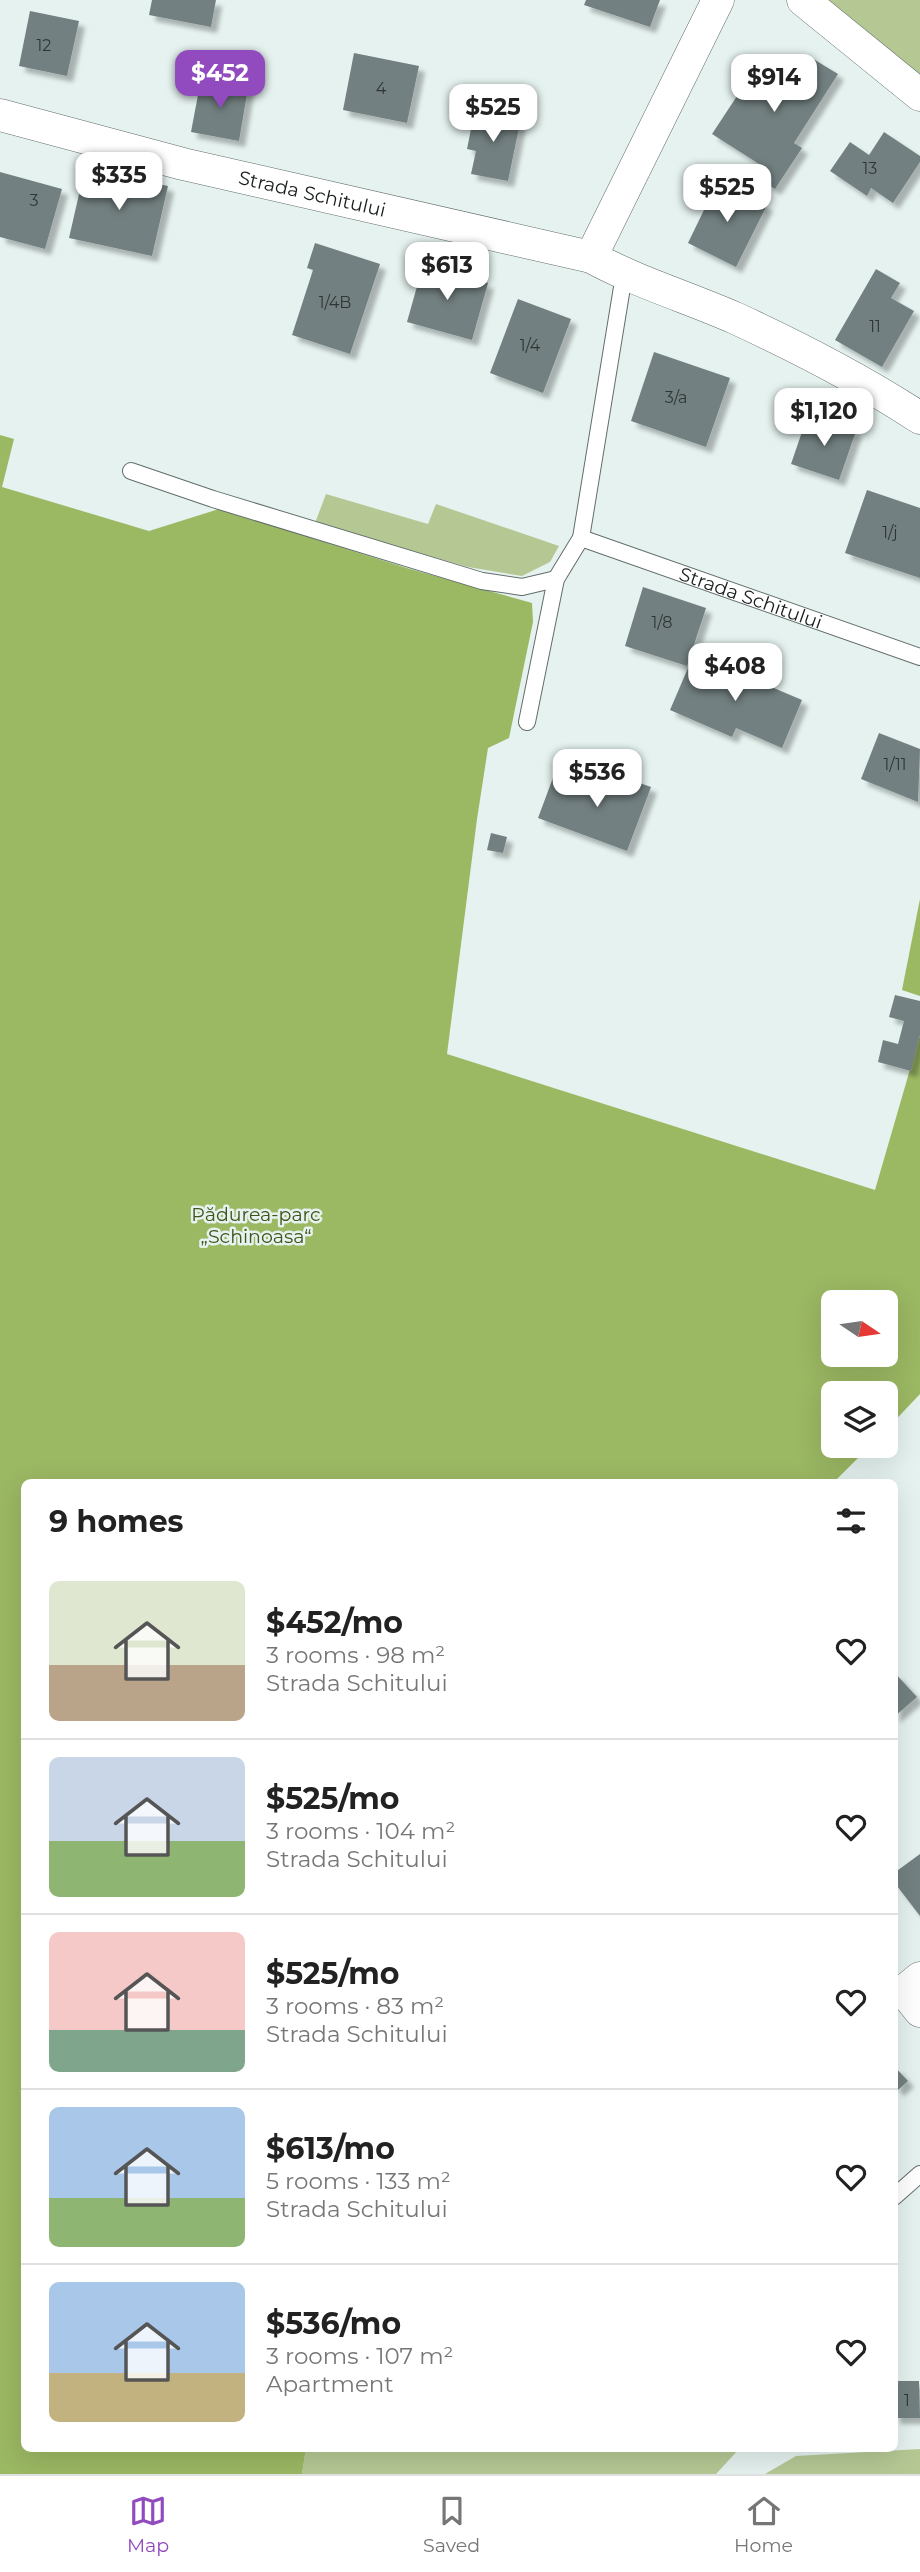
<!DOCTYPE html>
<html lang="en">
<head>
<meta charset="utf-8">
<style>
  :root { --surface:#fff; --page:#f2f2f2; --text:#222; --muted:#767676; --line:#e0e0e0; --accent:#924bbe }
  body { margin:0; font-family:Montserrat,sans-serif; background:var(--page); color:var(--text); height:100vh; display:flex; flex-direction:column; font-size:26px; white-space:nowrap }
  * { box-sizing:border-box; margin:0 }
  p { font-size:23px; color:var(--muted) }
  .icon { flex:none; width:38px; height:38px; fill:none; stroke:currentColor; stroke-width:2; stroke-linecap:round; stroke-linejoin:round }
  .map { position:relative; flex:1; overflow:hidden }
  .side { position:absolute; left:21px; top:1479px; width:877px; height:973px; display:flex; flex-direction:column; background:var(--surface); border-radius:10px; box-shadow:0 7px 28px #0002 }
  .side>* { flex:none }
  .needle { width:46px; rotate:103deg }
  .fabs { position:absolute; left:821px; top:1290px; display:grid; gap:14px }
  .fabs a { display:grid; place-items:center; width:77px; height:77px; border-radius:10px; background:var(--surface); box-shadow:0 7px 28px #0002; font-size:35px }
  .price { position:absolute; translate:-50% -60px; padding:0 16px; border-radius:14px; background:#fff; color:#222; font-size:23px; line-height:46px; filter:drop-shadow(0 2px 4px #0008) }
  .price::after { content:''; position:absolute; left:50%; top:42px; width:21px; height:16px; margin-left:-10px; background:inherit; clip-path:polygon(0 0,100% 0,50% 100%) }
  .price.current { background:var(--accent); color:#fff }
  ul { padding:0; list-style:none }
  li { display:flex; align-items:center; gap:21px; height:175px; padding:0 28px }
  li+li { border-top:2px solid var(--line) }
  li span { display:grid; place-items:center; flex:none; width:196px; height:140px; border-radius:10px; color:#555 }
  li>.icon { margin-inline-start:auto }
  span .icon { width:84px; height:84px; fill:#fffc; stroke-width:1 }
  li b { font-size:30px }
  h2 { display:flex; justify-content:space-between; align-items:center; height:84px; padding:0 28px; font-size:30px }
  .tabs { display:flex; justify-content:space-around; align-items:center; height:98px; border-top:2px solid var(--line); background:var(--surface); font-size:19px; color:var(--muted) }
  .tabs a { display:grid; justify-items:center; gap:4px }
  .tabs .current { color:var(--accent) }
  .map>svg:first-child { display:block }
  .green { fill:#b5c894 }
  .forest { fill:#9bb863; fill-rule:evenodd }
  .building { fill:#738081; filter:url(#shadow) }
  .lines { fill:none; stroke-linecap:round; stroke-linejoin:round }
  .lane-casing { stroke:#626e6b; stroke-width:18 }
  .street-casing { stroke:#626e6b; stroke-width:33 }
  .lane { stroke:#fff; stroke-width:16 }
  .street { stroke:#fff; stroke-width:32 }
  .labels { text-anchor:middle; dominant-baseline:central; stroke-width:5; stroke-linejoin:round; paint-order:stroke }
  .number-label { font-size:16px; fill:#303636 }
  .street-label { font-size:19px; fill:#191e1d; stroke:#e5f2ef }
  .park-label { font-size:19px; fill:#425418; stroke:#e5f2ef }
</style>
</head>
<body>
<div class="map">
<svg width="920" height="2474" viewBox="0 0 920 2474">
  <defs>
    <filter id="shadow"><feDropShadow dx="6" dy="6" stdDeviation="2" flood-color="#0004"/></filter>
  </defs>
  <rect width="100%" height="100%" fill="#e5f2ef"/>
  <g class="green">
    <path d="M826,0H920V77Z"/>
    <path d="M326,494L428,524L436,504L559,546L550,562L522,576L468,567L315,523Z"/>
    <path d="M306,2448H740L716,2474H302Z"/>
    <path d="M920,2449V2474H765L796,2456Z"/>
  </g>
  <g class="forest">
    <path d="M0,435L14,439L2,487L149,531L219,509L410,569L532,603L533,622L509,738L488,748L477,819L447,1054L875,1190L920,1035V1394L886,1430V1393H833V1446H870L834,1482H24V2448H306L302,2474H0ZM833,1302H886V1354H833Z"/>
    <path d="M920,899V996L902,990Z"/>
  </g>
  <g class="building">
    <path d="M152,0H216L211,27L149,15Z"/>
    <path d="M586,0H660L650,27L584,5Z"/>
    <path d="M30,11L79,21L67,76L19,66Z"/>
    <path d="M354,53L419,66L407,123L343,110Z"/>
    <path d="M764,55L798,75L810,57L838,74L794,143L802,148L775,189L764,182L770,171L712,134Z"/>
    <path d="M201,79L248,88L239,141L191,132Z"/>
    <path d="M475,109L521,118L508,181L471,174L476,151L467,149Z"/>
    <path d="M884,132L920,156V162L893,203L871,188L867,196L830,171L850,142L869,155Z"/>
    <path d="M85,168L168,186L152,256L69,238Z"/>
    <path d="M0,172L62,189L45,249L0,237Z"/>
    <path d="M718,181L767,205L736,267L688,243Z"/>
    <path d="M315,243L380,264L350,354L292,335L313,270L307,268Z"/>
    <path d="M423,265L488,283L472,340L407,322Z"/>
    <path d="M876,269L900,283L891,298L914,311L882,367L835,340Z"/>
    <path d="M518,299L571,319L543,393L490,373Z"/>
    <path d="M654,352L730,378L706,447L631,421Z"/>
    <path d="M820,418L856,431L839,480L791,464L805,423L816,427Z"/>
    <path d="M867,490L920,508V578L845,553Z"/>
    <path d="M643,587L706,608L687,666L625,646Z"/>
    <path d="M694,654L802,700L782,748L736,728L732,737L670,710Z"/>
    <path d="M879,733L920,749L918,802L861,779Z"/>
    <path d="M611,773L651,787L627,851L538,818L554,775L603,794Z"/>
    <path d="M491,833L507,837L503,853L487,850Z"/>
    <path d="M895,995L920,1001V1035L911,1071L878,1062L883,1040L898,1044L904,1021L889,1017Z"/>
    <path d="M894,1672L917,1697L894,1717Z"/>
    <path d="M920,1854V1916L894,1882V1873Z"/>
    <path d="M894,2066L908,2081L898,2090L894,2086Z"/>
    <path d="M894,2381H919L920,2418H894Z"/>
  </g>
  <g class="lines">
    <g class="lane-casing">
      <g id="lane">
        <path d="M131,471L213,499L482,581L522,587L556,579"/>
        <path id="s1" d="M581,538L920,657"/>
        <path d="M527,722L556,579L581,538L624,275"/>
        <path d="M894,2197L920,2174"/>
      </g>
    </g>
    <g class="street-casing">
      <g id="street">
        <path d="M803,0L920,95"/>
        <path id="s2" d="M0,115L183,164L591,257C637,282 687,297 735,318C798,347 862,380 920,418"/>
        <path d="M591,257L718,0"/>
        <path d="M920,1978L904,1991L920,2011"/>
      </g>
    </g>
    <use href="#lane" class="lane"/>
    <use href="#street" class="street"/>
  </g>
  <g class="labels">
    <g class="number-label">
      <text x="44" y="45">12</text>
      <text x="381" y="88">4</text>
      <text x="870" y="168">13</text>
      <text x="34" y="200">3</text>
      <text x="335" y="302">1/4B</text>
      <text x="875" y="326">11</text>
      <text x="530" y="345">1/4</text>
      <text x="676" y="397">3/a</text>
      <text x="890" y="532">1/j</text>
      <text x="662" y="622">1/8</text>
      <text x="895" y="764">1/11</text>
      <text x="907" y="2400">1</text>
    </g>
    <g class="street-label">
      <text stroke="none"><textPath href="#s2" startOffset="322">Strada Schitului</textPath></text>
      <text stroke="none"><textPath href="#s1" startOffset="180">Strada Schitului</textPath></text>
    </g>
    <g class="park-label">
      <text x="256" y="1214">Pădurea-parc<tspan x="256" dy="22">„Schinoasa“</tspan></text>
    </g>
  </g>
</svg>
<div class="fabs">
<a><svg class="needle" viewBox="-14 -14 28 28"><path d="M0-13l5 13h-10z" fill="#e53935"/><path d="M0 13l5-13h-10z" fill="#767676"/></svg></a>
<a><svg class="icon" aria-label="layers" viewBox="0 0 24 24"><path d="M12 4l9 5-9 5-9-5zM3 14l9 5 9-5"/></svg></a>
</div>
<b class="price current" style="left:220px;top:110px">$452</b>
<b class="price" style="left:774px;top:114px">$914</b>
<b class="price" style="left:493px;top:144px">$525</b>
<b class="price" style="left:119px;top:212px">$335</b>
<b class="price" style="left:727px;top:224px">$525</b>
<b class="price" style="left:447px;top:302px">$613</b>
<b class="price" style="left:824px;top:448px">$1,120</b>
<b class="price" style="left:735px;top:703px">$408</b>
<b class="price" style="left:597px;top:809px">$536</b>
<section class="side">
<h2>9 homes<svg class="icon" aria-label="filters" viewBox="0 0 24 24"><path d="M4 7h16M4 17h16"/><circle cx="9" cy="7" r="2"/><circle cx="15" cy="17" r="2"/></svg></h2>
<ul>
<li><span style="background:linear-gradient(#dfe7d0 60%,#b9a48a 0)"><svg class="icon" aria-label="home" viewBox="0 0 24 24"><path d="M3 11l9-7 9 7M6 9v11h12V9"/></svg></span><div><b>$452/mo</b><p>3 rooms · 98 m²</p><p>Strada Schitului</p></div><svg class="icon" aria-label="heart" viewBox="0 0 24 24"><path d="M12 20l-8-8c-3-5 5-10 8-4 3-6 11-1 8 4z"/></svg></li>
<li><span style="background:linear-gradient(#c9d6e8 60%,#8fb573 0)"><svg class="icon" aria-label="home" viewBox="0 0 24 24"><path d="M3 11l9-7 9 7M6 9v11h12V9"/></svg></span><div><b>$525/mo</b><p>3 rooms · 104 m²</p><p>Strada Schitului</p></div><svg class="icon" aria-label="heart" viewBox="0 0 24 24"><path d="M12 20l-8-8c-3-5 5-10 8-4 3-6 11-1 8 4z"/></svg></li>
<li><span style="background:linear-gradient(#f6c9c9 70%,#7fa58c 0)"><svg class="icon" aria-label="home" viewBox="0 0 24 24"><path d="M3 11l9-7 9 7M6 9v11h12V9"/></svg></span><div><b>$525/mo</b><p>3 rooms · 83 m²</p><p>Strada Schitului</p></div><svg class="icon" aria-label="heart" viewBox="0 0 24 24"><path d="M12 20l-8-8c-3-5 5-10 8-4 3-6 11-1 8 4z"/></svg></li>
<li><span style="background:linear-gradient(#a9c7e8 65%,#8fb573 0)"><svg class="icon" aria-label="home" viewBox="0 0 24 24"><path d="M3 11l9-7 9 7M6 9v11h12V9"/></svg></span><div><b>$613/mo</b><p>5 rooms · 133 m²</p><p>Strada Schitului</p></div><svg class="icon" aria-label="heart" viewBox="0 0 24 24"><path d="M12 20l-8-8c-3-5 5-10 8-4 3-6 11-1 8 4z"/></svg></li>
<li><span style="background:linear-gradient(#a9c7e8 65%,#c2b280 0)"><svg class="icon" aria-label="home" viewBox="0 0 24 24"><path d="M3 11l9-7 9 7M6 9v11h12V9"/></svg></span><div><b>$536/mo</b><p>3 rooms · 107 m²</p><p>Apartment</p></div><svg class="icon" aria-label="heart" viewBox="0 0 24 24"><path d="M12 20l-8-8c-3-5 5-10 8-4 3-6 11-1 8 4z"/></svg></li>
</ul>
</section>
</div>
<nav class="tabs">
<a class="current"><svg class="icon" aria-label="map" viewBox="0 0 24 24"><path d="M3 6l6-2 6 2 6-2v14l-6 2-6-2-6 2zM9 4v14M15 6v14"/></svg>Map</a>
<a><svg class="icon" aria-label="saved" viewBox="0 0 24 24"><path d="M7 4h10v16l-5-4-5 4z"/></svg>Saved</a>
<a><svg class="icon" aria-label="home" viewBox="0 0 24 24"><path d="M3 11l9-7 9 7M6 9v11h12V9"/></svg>Home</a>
</nav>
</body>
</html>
